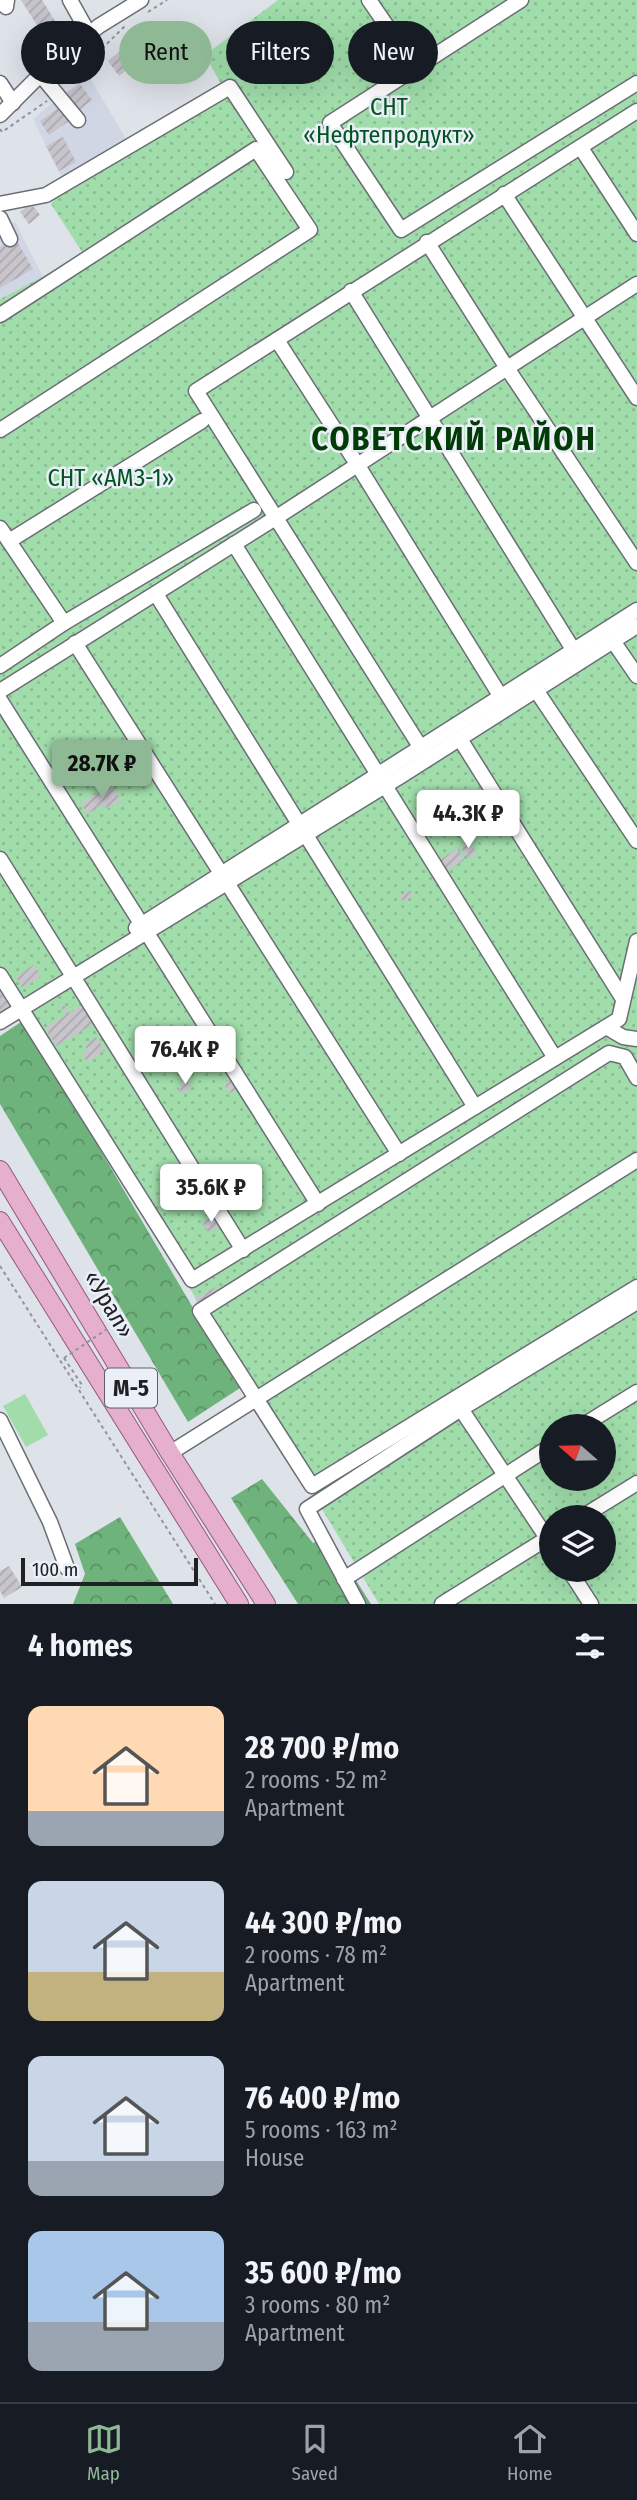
<!DOCTYPE html>
<html lang="en">
<head>
<meta charset="utf-8">
<style>
  :root { --surface:#171b24; --page:#242831; --text:#f1f3f6; --muted:#9ea1a6; --line:#363941; --accent:#8fb894 }
  body { margin:0; font-family:"Fira Sans Condensed",sans-serif; background:var(--page); color:var(--text); height:100vh; display:flex; flex-direction:column; font-size:26px; white-space:nowrap }
  * { box-sizing:border-box; margin:0 }
  p { font-size:23px; color:var(--muted) }
  .icon { flex:none; width:38px; height:38px; fill:none; stroke:currentColor; stroke-width:2; stroke-linecap:round; stroke-linejoin:round }
  .map { position:relative; height:1604px; overflow:hidden }
  .details { display:flex; flex-direction:column; background:var(--surface); flex:1 }
  .details>* { flex:none }
  .top-card { position:absolute; left:21px; top:21px; width:595px; height:63px; display:flex; gap:14px }
  .needle { width:46px; rotate:290deg }
  .buttons { position:absolute; left:539px; top:1414px; display:grid; gap:14px }
  .buttons a { display:grid; place-items:center; width:77px; height:77px; border-radius:50%; background:var(--surface); box-shadow:0 7px 28px #0002; font-size:35px }
  .scale { position:absolute; left:21px; bottom:18px; width:177px; box-sizing:border-box; padding-left:7px; border:4px solid #202124; border-top:0; font-size:19px; line-height:24px; white-space:nowrap; color:#202124; -webkit-text-stroke:5px #ebeff7; paint-order:stroke }
  .price { position:absolute; translate:-50% -60px; padding:0 16px; border-radius:7px; background:#fff; color:#222; font-size:23px; line-height:46px; filter:drop-shadow(0 2px 4px #0008) }
  .price::after { content:''; position:absolute; left:50%; top:42px; width:21px; height:16px; margin-left:-10px; background:inherit; clip-path:polygon(0 0,100% 0,50% 100%) }
  .price.current { background:var(--accent); color:#111 }
  ul { padding:0; list-style:none }
  li { display:flex; align-items:center; gap:21px; height:175px; padding:0 28px }
  li span { display:grid; place-items:center; flex:none; width:196px; height:140px; border-radius:14px; color:#555 }
  li>.icon { margin-inline-start:auto }
  span .icon { width:84px; height:84px; fill:#fffc; stroke-width:1 }
  li b { font-size:30px }
  h2 { display:flex; justify-content:space-between; align-items:center; height:84px; padding:0 28px; font-size:30px }
  .chip { padding:0 24px; border-radius:32px; background:var(--surface); box-shadow:0 7px 28px #0002; font-size:24px; line-height:63px }
  .chip.current { background:var(--accent); color:#111 }
  .tab-bar { display:flex; justify-content:space-around; align-items:center; height:98px; border-top:2px solid var(--line); background:var(--surface); font-size:19px; color:var(--muted) }
  .tab-bar a { display:grid; justify-items:center; gap:4px }
  .tab-bar .current { color:var(--accent) }
  .map>svg:first-child { display:block }
  .built { fill:#d0d6e4 }
  .grass { fill:#a0ddab }
  .forest { fill:url(#forest-crowns) }
  .garden { fill:url(#garden-dots); fill-rule:evenodd }
  .building { fill:url(#building-hatch) }
  .lines { fill:none; stroke-linecap:round; stroke-linejoin:round }
  .minor-casing { stroke:#6b6e75; stroke-width:17 }
  .major-casing { stroke:#965a7c; stroke-width:20 }
  .path { stroke:#919499; stroke-width:2; stroke-dasharray:3.5 3.5; stroke-linecap:butt }
  .minor { stroke:#fff; stroke-width:14 }
  .major { stroke:#e6afcd; stroke-width:18 }
  .path-bridge { stroke:#919499; stroke-width:2; stroke-dasharray:3.5 3.5; stroke-linecap:butt }
  .labels { text-anchor:middle; dominant-baseline:central; stroke-width:5; stroke-linejoin:round; paint-order:stroke }
  .shield { fill:#ebeff7; stroke:#5d5f63; stroke-width:2 }
  .shield-label { font-size:23px; font-weight:bold; fill:#202124 }
  .park-label { font-size:24px; fill:#025522; stroke:#ebeff7 }
  .street-label { font-size:24px; fill:#202124; stroke:#ebeff7 }
  .district-label { font-size:32px; font-weight:bold; letter-spacing:2px; fill:#013b05; stroke:#ebeff7 }
</style>
</head>
<body>
<div class="map">
<svg width="637" height="1604" viewBox="0 0 637 1604">
  <defs>
    <pattern id="forest-crowns" width="20" height="18" patternUnits="userSpaceOnUse" patternTransform="scale(1.75)"><rect width="20" height="18" fill="#6fb37c"/><path d="M2 6a3 3 0 1 1 6 0M12 15a3 3 0 1 1 6 0" fill="none" stroke="#5b9165"/></pattern>
    <pattern id="garden-dots" width="8" height="8" patternUnits="userSpaceOnUse" patternTransform="scale(1.75)"><rect width="8" height="8" fill="#a0ddab"/><path d="M2 2h.1M6 6h.1" fill="none" stroke="#8abd93" stroke-width="1.8" stroke-linecap="round"/></pattern>
    <pattern id="building-hatch" width="6" height="6" patternUnits="userSpaceOnUse" patternTransform="scale(1.75)"><rect width="6" height="6" fill="#c7c4cc"/><path d="M-1 1l2-2M0 6l6-6M5 7l2-2" fill="none" stroke="#aba8af"/></pattern>
  </defs>
  <rect width="100%" height="100%" fill="#dee2e9"/>
  <g class="built">
    <path d="M88,75L128,142L64,182L33,119Z"/>
    <path d="M15,222L43,277L0,299V230Z"/>
  </g>
  <path class="grass" d="M25,1394L48,1435L26,1447L3,1406Z"/>
  <g class="forest">
    <path d="M24,1020L240,1388L188,1422L0,1104V1036Z"/>
    <path d="M262,1479L313,1543L328,1536L371,1604H298L231,1498Z"/>
    <path d="M120,1517L173,1604H73L85,1574L75,1544Z"/>
  </g>
  <path class="garden" d="M278,0H637V1604H379L0,972V299L84,255L51,204L64,182L221,84L205,55ZM551,1426H604V1479H551ZM551,1517H604V1570H551Z"/>
  <g class="building">
    <path d="M21,0H42L60,29L45,38Z"/>
    <path d="M156,30L169,46L161,52L148,36Z"/>
    <path d="M127,45L139,60L119,76L108,61Z"/>
    <path d="M80,84L92,100L78,111L65,94Z"/>
    <path d="M60,107L69,121L49,135L40,121Z"/>
    <path d="M63,137L76,162L59,171L46,146Z"/>
    <path d="M31,203L40,215L29,224L20,212Z"/>
    <path d="M15,238L33,269L0,288V247Z"/>
    <path d="M111,784L121,800L107,809L104,804L87,814L81,803Z"/>
    <path d="M469,841L477,853L468,859L460,847Z"/>
    <path d="M457,848L464,860L447,871L440,860Z"/>
    <path d="M410,890L414,895L403,902L400,896Z"/>
    <path d="M33,965L41,976L23,988L16,977Z"/>
    <path d="M0,991L10,1007L0,1014Z"/>
    <path d="M86,1003L97,1022L56,1046L45,1027L66,1015L61,1007L64,1005L69,1013Z"/>
    <path d="M96,1037L105,1050L87,1062L82,1054L88,1050L84,1045Z"/>
    <path d="M234,1077L240,1087L230,1093L224,1083Z"/>
    <path d="M186,1078L192,1088L181,1094L178,1087L183,1085L180,1081Z"/>
    <path d="M213,1216L219,1226L208,1232L202,1223Z"/>
    <path d="M215,1287L221,1297L201,1309L195,1299Z"/>
    <path d="M9,1566L22,1587L4,1598L0,1591V1571Z"/>
  </g>
  <g class="lines">
    <g class="minor-casing">
      <g id="minor">
        <path d="M70,0L89,34"/>
        <path d="M369,0L415,67"/>
        <path d="M521,0L330,123L401,230L637,83"/>
        <path d="M6,7L7,0"/>
        <path d="M40,74L78,120"/>
        <path d="M0,83L13,103"/>
        <path d="M0,115L48,67L99,26L141,0"/>
        <path d="M581,148L637,234"/>
        <path d="M504,194L637,398"/>
        <path d="M0,204L46,195L230,87L286,172"/>
        <path d="M0,218L10,239"/>
        <path d="M427,242L507,368L637,563"/>
        <path d="M351,291L574,651"/>
        <path d="M0,315L256,149L310,230L0,430"/>
        <path d="M277,340L357,464L501,697"/>
        <path d="M0,528L64,623"/>
        <path d="M9,541L202,421"/>
        <path d="M234,544L555,1058"/>
        <path d="M156,594L475,1107"/>
        <path d="M613,641L637,676"/>
        <path d="M75,643L399,1154"/>
        <path d="M0,666L64,623L254,510"/>
        <path d="M536,690L637,841"/>
        <path d="M0,691L277,517L637,284"/>
        <path d="M0,700L318,1204"/>
        <path d="M460,739L623,999"/>
        <path d="M421,748L196,391L637,111"/>
        <path d="M0,859L243,1250"/>
        <path d="M136,928L637,610"/>
        <path d="M0,975L192,1280L619,1019L637,941"/>
        <path d="M0,1022L401,776L637,626"/>
        <path d="M606,1027L623,1037L637,1039"/>
        <path d="M637,1078L625,1057L609,1053L200,1311L312,1486L637,1287"/>
        <path d="M461,1409L551,1544"/>
        <path d="M0,1420L50,1522L67,1568"/>
        <path d="M582,1426L637,1392"/>
        <path d="M170,1453L637,1160"/>
        <path d="M582,1517L637,1483"/>
        <path d="M569,1570L591,1604"/>
        <path d="M344,1579L551,1446"/>
        <path d="M358,1604L307,1509L461,1409L637,1302"/>
        <path d="M442,1604L551,1536"/>
      </g>
    </g>
    <g class="major-casing">
      <g id="major">
        <path d="M0,1170L170,1453L266,1604"/>
        <path d="M0,1221L239,1604"/>
      </g>
    </g>
    <g class="path">
      <path d="M148,12L167,0"/>
      <path d="M67,83L125,26"/>
      <path d="M0,129L2,132L47,101"/>
      <path d="M0,1266L215,1604"/>
      <path d="M64,1358L82,1385L80,1388"/>
    </g>
    <use href="#minor" class="minor"/>
    <use href="#major" class="major"/>
    <path class="path-bridge" d="M64,1358L107,1329"/>
  </g>
  <g class="labels">
    <rect class="shield" x="105" y="1368.5" width="52" height="39" rx="5"/>
    <g class="shield-label">
      <text x="131" y="1388">М-5</text>
    </g>
    <g class="park-label">
      <text x="389" y="107">СНТ<tspan x="389" dy="28">«Нефтепродукт»</tspan></text>
      <text x="111" y="478">СНТ «АМЗ-1»</text>
    </g>
    <g class="street-label">
      <text transform="translate(109 1304) rotate(59)">«Урал»</text>
    </g>
    <g class="district-label">
      <text x="454" y="439">СОВЕТСКИЙ РАЙОН</text>
    </g>
  </g>
</svg>
<div class="buttons">
<a><svg class="needle" viewBox="-14 -14 28 28"><path d="M0-13l5 13h-10z" fill="#e53935"/><path d="M0 13l5-13h-10z" fill="#9ea1a6"/></svg></a>
<a><svg class="icon" aria-label="layers" viewBox="0 0 24 24"><path d="M12 4l9 5-9 5-9-5zM3 14l9 5 9-5"/></svg></a>
</div>
<div class="scale">100 m</div>
<b class="price current" style="left:102px;top:800px">28.7K ₽</b>
<b class="price" style="left:468px;top:850px">44.3K ₽</b>
<b class="price" style="left:185px;top:1086px">76.4K ₽</b>
<b class="price" style="left:211px;top:1224px">35.6K ₽</b>
<div class="top-card">
<a class="chip">Buy</a>
<a class="chip current">Rent</a>
<a class="chip">Filters</a>
<a class="chip">New</a>
</div>
</div>
<section class="details">
<h2>4 homes<svg class="icon" aria-label="filters" viewBox="0 0 24 24"><path d="M4 7h16M4 17h16"/><circle cx="9" cy="7" r="2"/><circle cx="15" cy="17" r="2"/></svg></h2>
<ul>
<li><span style="background:linear-gradient(#ffd9b3 75%,#9aa5b1 0)"><svg class="icon" aria-label="home" viewBox="0 0 24 24"><path d="M3 11l9-7 9 7M6 9v11h12V9"/></svg></span><div><b>28 700 ₽/mo</b><p>2 rooms · 52 m²</p><p>Apartment</p></div></li>
<li><span style="background:linear-gradient(#c9d6e8 65%,#c2b280 0)"><svg class="icon" aria-label="home" viewBox="0 0 24 24"><path d="M3 11l9-7 9 7M6 9v11h12V9"/></svg></span><div><b>44 300 ₽/mo</b><p>2 rooms · 78 m²</p><p>Apartment</p></div></li>
<li><span style="background:linear-gradient(#c9d6e8 75%,#9aa5b1 0)"><svg class="icon" aria-label="home" viewBox="0 0 24 24"><path d="M3 11l9-7 9 7M6 9v11h12V9"/></svg></span><div><b>76 400 ₽/mo</b><p>5 rooms · 163 m²</p><p>House</p></div></li>
<li><span style="background:linear-gradient(#a9c7e8 65%,#9aa5b1 0)"><svg class="icon" aria-label="home" viewBox="0 0 24 24"><path d="M3 11l9-7 9 7M6 9v11h12V9"/></svg></span><div><b>35 600 ₽/mo</b><p>3 rooms · 80 m²</p><p>Apartment</p></div></li>
</ul>
</section>
<nav class="tab-bar">
<a class="current"><svg class="icon" aria-label="map" viewBox="0 0 24 24"><path d="M3 6l6-2 6 2 6-2v14l-6 2-6-2-6 2zM9 4v14M15 6v14"/></svg>Map</a>
<a><svg class="icon" aria-label="saved" viewBox="0 0 24 24"><path d="M7 4h10v16l-5-4-5 4z"/></svg>Saved</a>
<a><svg class="icon" aria-label="home" viewBox="0 0 24 24"><path d="M3 11l9-7 9 7M6 9v11h12V9"/></svg>Home</a>
</nav>
</body>
</html>
